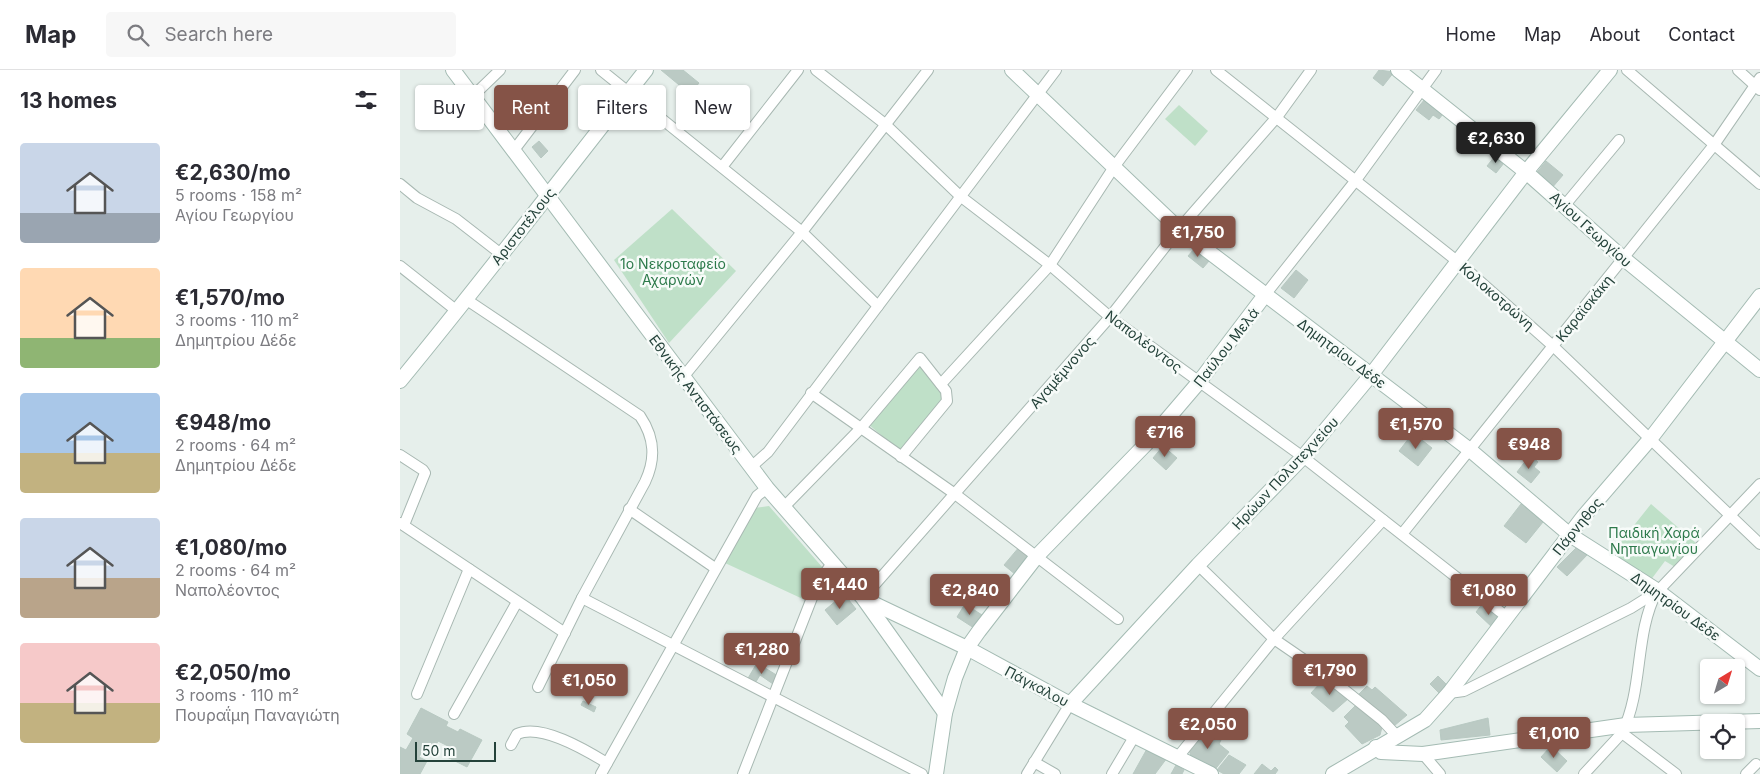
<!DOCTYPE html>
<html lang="en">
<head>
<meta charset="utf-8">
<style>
  :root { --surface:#fff; --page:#f7f7f7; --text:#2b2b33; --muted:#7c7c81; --line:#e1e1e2; --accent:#855347 }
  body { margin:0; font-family:Inter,sans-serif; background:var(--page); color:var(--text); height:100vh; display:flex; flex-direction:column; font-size:19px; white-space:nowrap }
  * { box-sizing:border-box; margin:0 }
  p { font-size:16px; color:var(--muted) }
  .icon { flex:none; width:28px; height:28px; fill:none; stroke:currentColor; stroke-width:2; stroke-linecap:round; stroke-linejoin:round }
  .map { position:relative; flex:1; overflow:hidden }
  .sheet { display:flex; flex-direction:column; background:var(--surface); width:400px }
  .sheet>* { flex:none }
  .top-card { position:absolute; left:15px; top:15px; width:475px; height:45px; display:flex; gap:10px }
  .needle { width:32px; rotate:38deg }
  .controls { position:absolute; left:1300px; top:589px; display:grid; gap:10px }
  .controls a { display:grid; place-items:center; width:45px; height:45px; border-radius:5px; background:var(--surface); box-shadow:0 1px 4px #0004; font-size:25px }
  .scale { position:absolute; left:15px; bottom:12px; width:81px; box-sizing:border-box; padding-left:5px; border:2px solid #24423a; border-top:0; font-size:14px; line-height:18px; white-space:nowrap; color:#24423a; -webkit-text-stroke:4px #f7fbf9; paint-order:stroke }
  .price { position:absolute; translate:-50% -42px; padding:0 11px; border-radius:5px; background:var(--accent); color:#fff; font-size:16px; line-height:32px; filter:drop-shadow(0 1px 2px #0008) }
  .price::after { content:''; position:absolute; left:50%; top:30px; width:15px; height:11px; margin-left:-8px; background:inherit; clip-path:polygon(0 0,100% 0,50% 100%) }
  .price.on { background:#222; color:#fff }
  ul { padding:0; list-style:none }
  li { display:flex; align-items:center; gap:15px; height:125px; padding:0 20px }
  li span { display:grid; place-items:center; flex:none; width:140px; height:100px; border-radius:5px; color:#555 }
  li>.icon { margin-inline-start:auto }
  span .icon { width:60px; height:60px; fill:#fffc; stroke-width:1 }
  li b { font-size:21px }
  h2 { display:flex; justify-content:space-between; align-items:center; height:60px; padding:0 20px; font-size:21px }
  .pill { padding:0 18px; border-radius:5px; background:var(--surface); box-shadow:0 1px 4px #0004; font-size:18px; line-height:45px }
  .pill.on { background:var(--accent); color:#fff }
  header { display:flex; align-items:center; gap:30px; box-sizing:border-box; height:70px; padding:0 25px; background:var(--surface); border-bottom:1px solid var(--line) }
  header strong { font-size:24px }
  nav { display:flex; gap:28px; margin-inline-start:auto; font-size:18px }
  .search { width:350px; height:45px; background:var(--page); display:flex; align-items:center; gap:12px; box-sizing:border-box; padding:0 18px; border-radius:5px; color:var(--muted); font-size:19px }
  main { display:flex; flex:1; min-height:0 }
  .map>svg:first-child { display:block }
  .green { fill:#bfe0c8 }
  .building { fill:#bbcac4; stroke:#b8c9c2 }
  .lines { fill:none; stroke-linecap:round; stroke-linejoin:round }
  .street-casing { stroke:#a8b8b2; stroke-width:12 }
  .secondary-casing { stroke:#a4bbb3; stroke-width:16 }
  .street { stroke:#fff; stroke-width:10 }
  .secondary { stroke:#fff; stroke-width:14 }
  .labels { text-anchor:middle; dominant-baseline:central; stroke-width:5; stroke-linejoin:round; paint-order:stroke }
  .street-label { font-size:14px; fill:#24423a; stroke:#f7fbf9 }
  .park-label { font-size:14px; fill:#2d7a4b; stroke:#f7fbf9 }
</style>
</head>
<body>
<header>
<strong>Map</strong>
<div class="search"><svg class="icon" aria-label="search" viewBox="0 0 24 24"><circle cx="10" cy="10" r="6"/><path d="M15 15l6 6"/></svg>Search here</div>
<nav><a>Home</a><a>Map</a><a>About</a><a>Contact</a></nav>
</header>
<main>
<section class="sheet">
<h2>13 homes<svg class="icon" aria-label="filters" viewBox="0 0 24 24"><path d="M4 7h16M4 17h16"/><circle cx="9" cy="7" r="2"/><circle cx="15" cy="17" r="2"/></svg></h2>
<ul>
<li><span style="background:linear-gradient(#c9d6e8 70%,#9aa5b1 0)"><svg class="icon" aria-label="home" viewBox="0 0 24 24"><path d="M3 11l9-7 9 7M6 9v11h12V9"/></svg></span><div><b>€2,630/mo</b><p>5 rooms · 158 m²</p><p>Αγίου Γεωργίου</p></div></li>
<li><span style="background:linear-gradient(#ffd9b3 70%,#8fb573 0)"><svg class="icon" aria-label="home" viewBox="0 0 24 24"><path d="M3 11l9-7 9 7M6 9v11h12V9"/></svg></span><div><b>€1,570/mo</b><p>3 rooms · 110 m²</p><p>Δημητρίου Δέδε</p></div></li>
<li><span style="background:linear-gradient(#a9c7e8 60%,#c2b280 0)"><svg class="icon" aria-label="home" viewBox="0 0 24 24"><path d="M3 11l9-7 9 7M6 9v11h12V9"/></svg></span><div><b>€948/mo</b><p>2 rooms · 64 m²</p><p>Δημητρίου Δέδε</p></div></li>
<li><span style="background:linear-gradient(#c9d6e8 60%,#b9a48a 0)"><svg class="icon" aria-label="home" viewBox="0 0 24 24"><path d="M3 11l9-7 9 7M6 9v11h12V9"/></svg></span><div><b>€1,080/mo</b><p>2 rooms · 64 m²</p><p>Ναπολέοντος</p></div></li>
<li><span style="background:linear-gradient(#f6c9c9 60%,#c2b280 0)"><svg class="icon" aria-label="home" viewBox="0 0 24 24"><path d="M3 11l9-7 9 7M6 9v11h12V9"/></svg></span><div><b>€2,050/mo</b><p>3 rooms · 110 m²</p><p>Πουραΐμη Παναγιώτη</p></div></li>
</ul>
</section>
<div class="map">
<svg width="1360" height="704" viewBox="0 0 1360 704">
  <rect width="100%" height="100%" fill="#e6efeb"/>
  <g class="green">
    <path d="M779,35L808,61L795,76L765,49Z"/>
    <path d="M272,139L336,201L269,273L214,190Z"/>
    <path d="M520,294L542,322L544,334L500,381L468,354Z"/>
    <path d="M1251,434L1296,473L1275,497L1265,491L1250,511L1212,483Z"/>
    <path d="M369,436L423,498L411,511L405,530L325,493L354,438Z"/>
  </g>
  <g class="building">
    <path d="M261,0H283L299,13L290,24Z"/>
    <path d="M979,0L994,2L983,16L973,8Z"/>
    <path d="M1025,29L1043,44L1039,49L1033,45L1029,50L1016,40Z"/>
    <path d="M139,71L148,81L141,88L132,77Z"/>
    <path d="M1095,86L1104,93L1096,103L1087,96Z"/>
    <path d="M1146,91L1163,105L1151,119L1135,105Z"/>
    <path d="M794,179L809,191L803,198L788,186Z"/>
    <path d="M896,200L908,210L894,228L881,218Z"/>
    <path d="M1013,363L1032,378L1018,396L999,381Z"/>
    <path d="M763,376L777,388L766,400L753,388Z"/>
    <path d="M1130,385L1138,392L1134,397L1140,402L1131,413L1117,402Z"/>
    <path d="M1121,434L1143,452L1126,473L1104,456Z"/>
    <path d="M620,476L632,485L616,505L604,495Z"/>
    <path d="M1178,476L1187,485L1167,506L1157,497Z"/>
    <path d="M1115,508L1127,517L1110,538L1099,529Z"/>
    <path d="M444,524L456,539L437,555L425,540Z"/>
    <path d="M1083,533L1103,548L1094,559L1076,542Z"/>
    <path d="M565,534L582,545L574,558L557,547Z"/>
    <path d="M357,593L378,606L373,614L360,605L354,615L347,610Z"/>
    <path d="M1038,606L1049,617L1041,625L1030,614Z"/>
    <path d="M924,609L949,628L933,642L911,623Z"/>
    <path d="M967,616L972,620L975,617L1007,645L994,656L959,624Z"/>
    <path d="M183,631L196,637L194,642L181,635Z"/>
    <path d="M957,634L982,657L980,665L962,674L945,656L949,652L944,647Z"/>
    <path d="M21,638L48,652L46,656L58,662L60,659L82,670L67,697L45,686L50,677L38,671L34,679L25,675L19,687L27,691L20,704H0V677L6,680L13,668L7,664Z"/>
    <path d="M1088,648L1090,665L1041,670L1040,660Z"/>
    <path d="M807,657L822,668L819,674L829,682L813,702L792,689L789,680Z"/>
    <path d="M1151,676L1167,691L1157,702L1141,687Z"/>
    <path d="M748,677L767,688L755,704H733Z"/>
    <path d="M829,685L846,695L839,704H824L817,700Z"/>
    <path d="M862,694L871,701L875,697L878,700L875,704H854Z"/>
    <path d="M776,695L784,700L782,704H771Z"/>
  </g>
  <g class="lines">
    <g class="street-casing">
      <g id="street">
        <path d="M201,0L402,162L478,236"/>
        <path d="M416,0L485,54L560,126L650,195L710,247L903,387L1107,547"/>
        <path d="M816,0L1057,191L1153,276L1360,474"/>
        <path d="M1227,0L1360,114"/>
        <path d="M1338,0L1360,20"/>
        <path d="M73,26L100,0"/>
        <path d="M114,80L175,0"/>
        <path d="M322,97L398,0"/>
        <path d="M0,114L17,128L56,149L101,184"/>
        <path d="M1165,135L1219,70"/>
        <path d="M0,196L57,241"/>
        <path d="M865,225L956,110L1036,0"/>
        <path d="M67,230L240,346C255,368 256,389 245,412L182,528L138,617"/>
        <path d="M284,306L402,162L528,0"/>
        <path d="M541,314L650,195L714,97L787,0"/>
        <path d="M411,323L555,424L718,549"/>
        <path d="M0,385L23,400L25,403L4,455"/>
        <path d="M351,397L368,382L656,0"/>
        <path d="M384,437L461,358L520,288L546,321L547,331L501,387"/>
        <path d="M229,439L315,498"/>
        <path d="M0,453L165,563"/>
        <path d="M1002,464L1314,75L1360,8"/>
        <path d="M798,495L874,569L922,602L982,650L997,666"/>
        <path d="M182,528L522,704"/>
        <path d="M463,528L710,247L779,159L877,47L911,0"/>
        <path d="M1049,623L1064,621L1231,538L1258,521L1360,414"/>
        <path d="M17,624L69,499"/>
        <path d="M54,644L117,532"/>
        <path d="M1222,663L1276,704"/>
        <path d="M111,675L117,664C141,653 186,680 207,693"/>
        <path d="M1023,684L1040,704"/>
        <path d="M777,688L874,569L983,450"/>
        <path d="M634,692L655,704"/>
        <path d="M201,704L357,426L367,418"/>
        <path d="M343,704L417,515L432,493"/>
        <path d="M627,704L670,634"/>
        <path d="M712,704L734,667"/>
        <path d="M1184,704L1222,663C1244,618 1234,565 1257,521"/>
        <path d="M1346,704L1356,694"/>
      </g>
    </g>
    <g class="secondary-casing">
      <g id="secondary">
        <path d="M53,0L367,418L463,528L545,643"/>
        <path d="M612,0L779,159L1070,380L1170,465L1258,521L1360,599"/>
        <path d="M998,0L1126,102L1223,188L1360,300"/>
        <path d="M0,311C84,209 164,104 246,0"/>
        <path d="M464,529L567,578L670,634L811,704"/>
        <path d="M670,634L798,495L903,387L971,305L1126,102L1210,0"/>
        <path d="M976,677L981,682L1023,684L1226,655L1360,651"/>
        <path d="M536,704L545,643L555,608L567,578L579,561L637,486L746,374L799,312L865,225"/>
        <path d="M933,704L1025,650L1049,623L1183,447L1251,368L1360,226"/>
      </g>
    </g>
    <use href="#street" class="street"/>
    <use href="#secondary" class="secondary"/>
  </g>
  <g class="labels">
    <g class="street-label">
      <text transform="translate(123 156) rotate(-52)">Αριστοτέλους</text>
      <text transform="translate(1191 159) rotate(42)">Αγίου Γεωργίου</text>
      <text transform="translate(1097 226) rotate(41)">Κολοκοτρώνη</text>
      <text transform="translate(1184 238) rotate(-51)">Καραϊσκάκη</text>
      <text transform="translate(744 271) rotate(37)">Ναπολέοντος</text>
      <text transform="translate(826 277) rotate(-52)">Παύλου Μελά</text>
      <text transform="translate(942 283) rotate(37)">Δημητρίου Δέδε</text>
      <text transform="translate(662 302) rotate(-49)">Αγαμέμνονος</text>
      <text transform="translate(296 324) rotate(53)">Εθνικής Αντιστάσεως</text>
      <text transform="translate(885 403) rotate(-47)">Ηρώων Πολυτεχνείου</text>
      <text transform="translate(1177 456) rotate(-51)">Πάρνηθος</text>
      <text transform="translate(1276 536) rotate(36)">Δημητρίου Δέδε</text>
      <text transform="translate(637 616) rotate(28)">Πάγκαλου</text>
    </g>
    <g class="park-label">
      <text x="273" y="193">1ο Νεκροταφείο<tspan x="273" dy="16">Αχαρνών</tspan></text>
      <text x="1254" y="462">Παιδική Χαρά<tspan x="1254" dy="16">Νηπιαγωγίου</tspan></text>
    </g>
  </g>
</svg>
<div class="controls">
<a><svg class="needle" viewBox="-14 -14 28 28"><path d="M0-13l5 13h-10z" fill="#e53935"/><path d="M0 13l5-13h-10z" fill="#7c7c81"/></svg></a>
<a><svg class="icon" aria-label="locate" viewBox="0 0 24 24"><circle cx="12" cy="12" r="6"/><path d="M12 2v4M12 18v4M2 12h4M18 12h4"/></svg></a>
</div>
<div class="scale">50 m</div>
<b class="price on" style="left:1096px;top:94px">€2,630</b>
<b class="price" style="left:798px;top:188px">€1,750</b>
<b class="price" style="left:1016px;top:380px">€1,570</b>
<b class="price" style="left:765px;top:388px">€716</b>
<b class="price" style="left:1129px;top:400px">€948</b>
<b class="price" style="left:440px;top:540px">€1,440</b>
<b class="price" style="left:570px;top:546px">€2,840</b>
<b class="price" style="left:1089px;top:546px">€1,080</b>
<b class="price" style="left:362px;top:605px">€1,280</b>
<b class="price" style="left:930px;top:626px">€1,790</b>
<b class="price" style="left:189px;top:636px">€1,050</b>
<b class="price" style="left:808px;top:680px">€2,050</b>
<b class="price" style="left:1154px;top:689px">€1,010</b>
<div class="top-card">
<a class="pill">Buy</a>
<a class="pill on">Rent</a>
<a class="pill">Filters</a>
<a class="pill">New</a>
</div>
</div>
</main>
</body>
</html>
